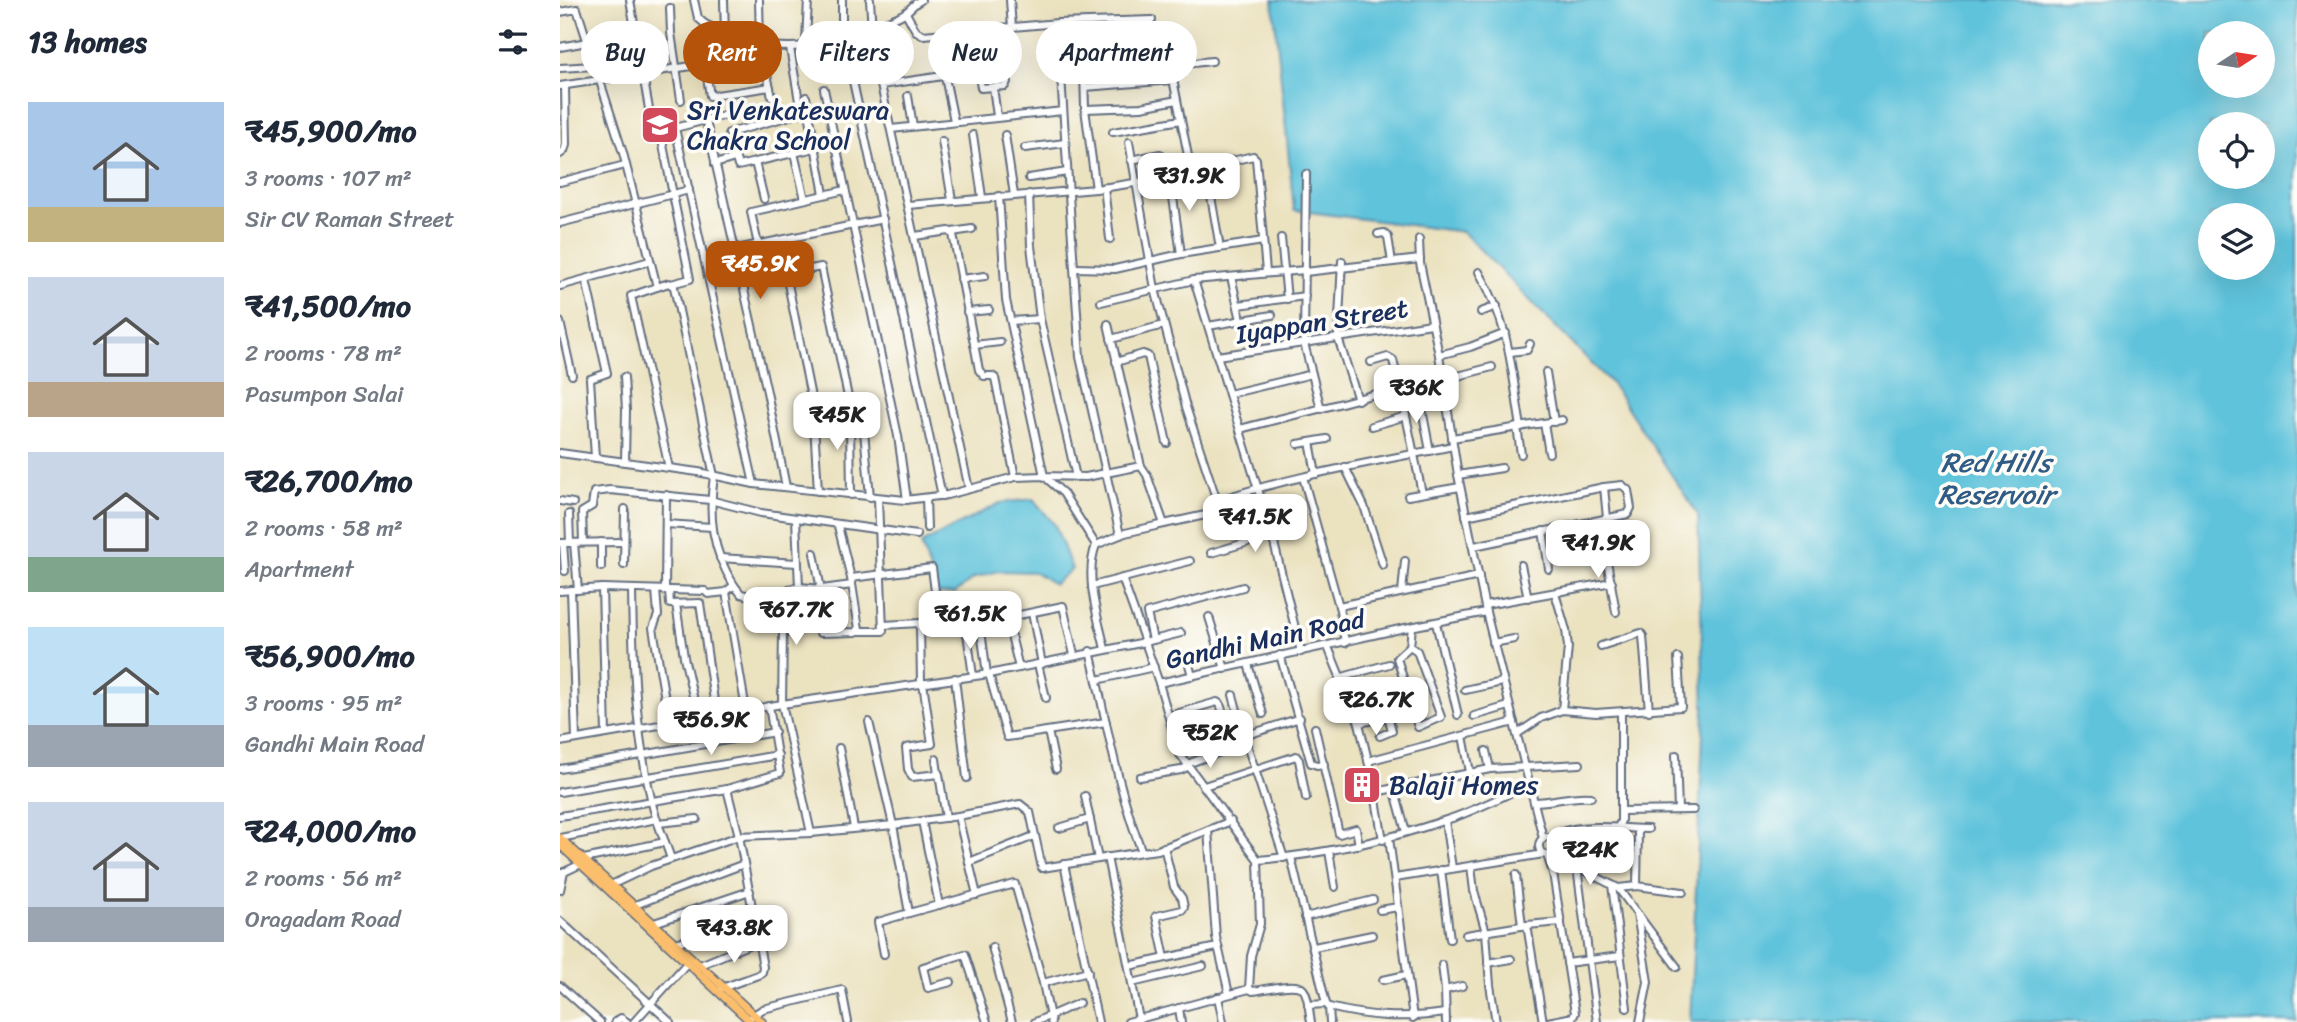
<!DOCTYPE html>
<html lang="en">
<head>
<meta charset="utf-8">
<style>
  :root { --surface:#fff; --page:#f6f6f7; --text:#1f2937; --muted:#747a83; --accent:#b45309 }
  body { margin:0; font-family:Sriracha,sans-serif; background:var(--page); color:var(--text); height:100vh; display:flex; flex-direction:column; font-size:26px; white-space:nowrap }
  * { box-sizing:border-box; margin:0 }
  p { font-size:23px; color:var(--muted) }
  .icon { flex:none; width:38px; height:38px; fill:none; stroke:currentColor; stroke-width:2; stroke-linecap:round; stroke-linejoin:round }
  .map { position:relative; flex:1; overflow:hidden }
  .sheet { display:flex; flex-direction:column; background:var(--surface); width:560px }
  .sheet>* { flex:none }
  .banner { position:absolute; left:21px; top:21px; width:665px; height:63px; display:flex; gap:14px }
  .needle { width:46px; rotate:78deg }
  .controls { position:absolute; left:1638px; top:21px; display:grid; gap:14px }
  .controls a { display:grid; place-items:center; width:77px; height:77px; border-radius:50%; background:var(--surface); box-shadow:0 7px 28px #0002; font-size:35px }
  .price { position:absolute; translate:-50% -60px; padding:0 16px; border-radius:14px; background:#fff; color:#222; font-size:23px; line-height:46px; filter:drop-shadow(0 2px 4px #0008) }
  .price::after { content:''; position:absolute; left:50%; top:42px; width:21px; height:16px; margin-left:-10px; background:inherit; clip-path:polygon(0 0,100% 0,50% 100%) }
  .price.current { background:var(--accent); color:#fff }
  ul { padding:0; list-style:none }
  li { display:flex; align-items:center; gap:21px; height:175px; padding:0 28px }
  li span { display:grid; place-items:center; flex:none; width:196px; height:140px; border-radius:0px; color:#555 }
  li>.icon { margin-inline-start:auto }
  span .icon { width:84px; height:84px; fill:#fffc; stroke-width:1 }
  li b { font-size:30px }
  h2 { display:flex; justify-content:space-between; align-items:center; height:84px; padding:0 28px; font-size:30px }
  .tag { padding:0 24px; border-radius:32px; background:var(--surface); box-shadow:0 7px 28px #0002; font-size:24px; line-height:63px }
  .tag.current { background:var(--accent); color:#fff }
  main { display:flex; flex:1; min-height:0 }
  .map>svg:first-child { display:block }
  .water { fill:#5ec3db; stroke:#3c799c; stroke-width:2; fill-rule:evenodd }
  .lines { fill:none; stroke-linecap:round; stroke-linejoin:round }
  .minor-casing { stroke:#646e80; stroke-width:10 }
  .major-casing { stroke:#646e80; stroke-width:10 }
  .minor { stroke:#fff; stroke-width:6 }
  .major { stroke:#fabe6d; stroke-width:7 }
  .labels { text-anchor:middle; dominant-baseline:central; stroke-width:7; stroke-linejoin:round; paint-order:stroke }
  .poi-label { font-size:26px; fill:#1b2f5e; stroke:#fdfcf7; text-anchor:start }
  .street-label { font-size:26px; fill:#1b2f5e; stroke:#fdfcf7 }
  .water-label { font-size:28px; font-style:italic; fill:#2f5b84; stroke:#fdfcf7 }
</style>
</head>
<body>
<main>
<section class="sheet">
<h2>13 homes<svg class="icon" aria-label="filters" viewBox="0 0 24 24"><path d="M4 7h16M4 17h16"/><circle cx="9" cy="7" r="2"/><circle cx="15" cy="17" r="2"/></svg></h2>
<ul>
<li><span style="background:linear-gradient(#a9c7e8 75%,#c2b280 0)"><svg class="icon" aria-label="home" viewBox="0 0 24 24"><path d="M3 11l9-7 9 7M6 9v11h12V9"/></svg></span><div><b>₹45,900/mo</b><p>3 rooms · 107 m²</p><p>Sir CV Raman Street</p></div></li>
<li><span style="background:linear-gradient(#c9d6e8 75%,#b9a48a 0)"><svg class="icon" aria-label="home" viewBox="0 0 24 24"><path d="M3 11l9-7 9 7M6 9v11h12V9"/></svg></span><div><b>₹41,500/mo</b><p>2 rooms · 78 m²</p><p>Pasumpon Salai</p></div></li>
<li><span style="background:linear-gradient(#c9d6e8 75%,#7fa58c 0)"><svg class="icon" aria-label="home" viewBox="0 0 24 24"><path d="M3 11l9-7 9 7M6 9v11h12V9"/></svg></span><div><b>₹26,700/mo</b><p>2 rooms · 58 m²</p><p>Apartment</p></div></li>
<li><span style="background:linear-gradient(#bfe0f5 70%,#9aa5b1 0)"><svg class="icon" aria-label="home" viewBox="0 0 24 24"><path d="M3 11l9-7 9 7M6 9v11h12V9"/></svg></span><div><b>₹56,900/mo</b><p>3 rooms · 95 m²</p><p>Gandhi Main Road</p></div></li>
<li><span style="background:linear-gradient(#c9d6e8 75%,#9aa5b1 0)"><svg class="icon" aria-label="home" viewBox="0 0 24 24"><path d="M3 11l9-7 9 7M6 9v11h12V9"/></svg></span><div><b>₹24,000/mo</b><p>2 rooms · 56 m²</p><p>Oragadam Road</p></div></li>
</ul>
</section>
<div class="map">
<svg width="1737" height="1022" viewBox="0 0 1737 1022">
  <rect width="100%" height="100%" fill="#fdfcf7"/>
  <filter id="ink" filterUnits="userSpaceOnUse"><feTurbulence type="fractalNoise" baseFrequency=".0143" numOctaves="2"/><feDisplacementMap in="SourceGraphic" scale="14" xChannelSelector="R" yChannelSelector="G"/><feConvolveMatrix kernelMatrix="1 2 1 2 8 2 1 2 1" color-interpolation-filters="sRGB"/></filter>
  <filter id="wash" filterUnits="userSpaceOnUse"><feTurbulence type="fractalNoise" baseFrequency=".00686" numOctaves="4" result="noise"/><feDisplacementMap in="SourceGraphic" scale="28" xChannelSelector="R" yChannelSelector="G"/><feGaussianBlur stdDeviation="1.57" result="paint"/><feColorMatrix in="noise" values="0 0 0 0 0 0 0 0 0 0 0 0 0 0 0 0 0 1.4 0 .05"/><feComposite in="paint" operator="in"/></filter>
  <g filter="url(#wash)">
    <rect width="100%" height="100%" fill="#ebe2c0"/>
    <g class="water">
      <path d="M713,0H1737V1022H1130L1144,710L1138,515L1051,383L903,232L734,210ZM1650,33H1703V86H1650ZM1650,124H1703V177H1650ZM1650,215H1703V268H1650Z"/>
      <path d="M473,499L495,525L512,569L494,584L475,572L438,571L414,578L395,593L378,594L361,544L440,503Z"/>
    </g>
  </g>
  <g filter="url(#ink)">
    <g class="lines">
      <g class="minor-casing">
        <g id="minor">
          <path d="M70,0L89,109"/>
          <path d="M134,0L138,18L145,24"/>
          <path d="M164,0L165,34"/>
          <path d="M199,0L200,43L212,97"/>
          <path d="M282,0V28L288,58L382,496"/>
          <path d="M310,0L313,45L319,76L409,489"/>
          <path d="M450,0L452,28"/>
          <path d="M110,8L111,33L121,100"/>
          <path d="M0,12L17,9L63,153L97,287L109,283L114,287L154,476C148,516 152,551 174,585"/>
          <path d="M346,13L356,31L363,35L498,23L592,20"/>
          <path d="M282,28C302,27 326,24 343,14C351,10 351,5 361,0"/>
          <path d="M411,31L421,88L445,86L447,82L437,30"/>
          <path d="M523,31L525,109L536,189"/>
          <path d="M498,32L520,357L560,535"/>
          <path d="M377,38L394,121"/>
          <path d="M0,47L27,42"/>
          <path d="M230,48L241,113"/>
          <path d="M145,64L150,96L210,87"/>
          <path d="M0,68L34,66"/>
          <path d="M321,85L397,74"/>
          <path d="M0,86L145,64V24C175,38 211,51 243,46L246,42L248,0"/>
          <path d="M433,87L437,116"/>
          <path d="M525,87L613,80"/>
          <path d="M264,89L338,436L347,500"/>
          <path d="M348,96L353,126"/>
          <path d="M246,97L264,194"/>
          <path d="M525,109L581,107L617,100"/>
          <path d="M248,111L169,133L178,166L255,148"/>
          <path d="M169,114L115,128L194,484"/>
          <path d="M146,121L207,392L226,487"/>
          <path d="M331,129L503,111"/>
          <path d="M553,132L621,120"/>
          <path d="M101,135L130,279L111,284"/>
          <path d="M413,135L422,197"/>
          <path d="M445,135L454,195"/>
          <path d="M382,141L392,200"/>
          <path d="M569,142L595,289L626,407L657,501"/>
          <path d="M465,148L505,143"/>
          <path d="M234,153L245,199"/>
          <path d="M0,154L4,151L6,145L5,86"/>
          <path d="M571,160L600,154"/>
          <path d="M195,162L204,199"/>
          <path d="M155,164L175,158"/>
          <path d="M646,168L660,248"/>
          <path d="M631,171L611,69L614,65L652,61"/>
          <path d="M746,174L744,343L761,409"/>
          <path d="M610,176L621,254"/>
          <path d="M469,178L507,172"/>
          <path d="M0,182L65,165"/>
          <path d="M544,187L550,239"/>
          <path d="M469,194L471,246L480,319L516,477"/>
          <path d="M439,196L446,300L484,476L526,477L581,466"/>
          <path d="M348,205L536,189L587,181L693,156L696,159L706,272"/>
          <path d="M0,223L129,190"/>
          <path d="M392,232L412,229"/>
          <path d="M818,234L824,233L828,237L832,262"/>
          <path d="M355,236L389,231L393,234L419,370L424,376H432L435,378L455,477"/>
          <path d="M721,238L727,299"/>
          <path d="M859,239L860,263L879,355L898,475L926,612"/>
          <path d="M176,249L323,219"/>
          <path d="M782,261L778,338L798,400"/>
          <path d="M515,268L555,269L621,254L703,241"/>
          <path d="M745,272L860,259"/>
          <path d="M919,272C950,325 951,368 961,427"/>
          <path d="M226,274L205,278L191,212L285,190"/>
          <path d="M671,277L681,320"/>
          <path d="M401,279L425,276"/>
          <path d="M26,280L47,373L30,379L35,457"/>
          <path d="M634,280L712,535L741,652"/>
          <path d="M0,286L90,261"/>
          <path d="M97,287L71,296L109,468"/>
          <path d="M541,302L634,280L745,270"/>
          <path d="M678,305L745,296"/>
          <path d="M407,312L429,310"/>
          <path d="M921,312L937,306"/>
          <path d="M451,321L480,319"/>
          <path d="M0,322L12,375"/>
          <path d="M548,324L581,466L587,475L604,524L650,514L658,506L657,501C734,475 814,462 893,446"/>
          <path d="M648,326L712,315"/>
          <path d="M551,339L604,325"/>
          <path d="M414,345L440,342"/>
          <path d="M950,352L967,350L970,344"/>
          <path d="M879,355L910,347L946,333"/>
          <path d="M657,356L872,324"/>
          <path d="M556,362L583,354L588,356L607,443"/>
          <path d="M811,362L828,357L833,360L846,416L812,426"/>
          <path d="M986,372L994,422"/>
          <path d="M64,377L66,410L65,462"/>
          <path d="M883,380L932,367"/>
          <path d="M857,383L870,451"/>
          <path d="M669,394L752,374"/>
          <path d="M846,416L862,493"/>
          <path d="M984,423L989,453"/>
          <path d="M957,427L961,454"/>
          <path d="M680,429C733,415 787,403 839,387"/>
          <path d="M892,438L1002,420"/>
          <path d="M750,442L756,474"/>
          <path d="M738,444L767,439"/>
          <path d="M0,453L138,472L194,484L345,500L387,495L455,477L484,476L503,493L536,545C524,577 538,617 545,649"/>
          <path d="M785,467L804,506L823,565"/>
          <path d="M898,475L942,468"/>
          <path d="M743,477L780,610L785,643"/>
          <path d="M1044,487L1047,518"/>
          <path d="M258,491L253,407L226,274L261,267L293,421L303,420L310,497"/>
          <path d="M291,495L290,424L293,421"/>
          <path d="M848,496L900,487"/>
          <path d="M366,498L367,528"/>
          <path d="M0,501L13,503"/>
          <path d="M9,514L10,543"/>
          <path d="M906,516L1044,487L1062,485L1068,490L1071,508L1068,514L914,546"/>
          <path d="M106,524L152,527"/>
          <path d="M983,531L989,569"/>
          <path d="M23,542L22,512L32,506L34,492L50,490L150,500L201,513L357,535"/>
          <path d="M0,543L63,542"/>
          <path d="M3,543L5,571"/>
          <path d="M14,543L18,590"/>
          <path d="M1044,544L1056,612"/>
          <path d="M536,545L565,533L604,524"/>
          <path d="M651,553L712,535"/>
          <path d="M160,558L237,563"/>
          <path d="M64,565L65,509"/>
          <path d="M961,565L968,598"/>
          <path d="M41,567V542"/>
          <path d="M291,578L372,568L379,622L323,625"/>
          <path d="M562,578L585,642L621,633"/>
          <path d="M532,586L630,561"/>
          <path d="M42,588L46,734"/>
          <path d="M72,589C73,661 75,732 92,803C96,822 105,840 111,859"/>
          <path d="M11,590L16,739"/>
          <path d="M96,590L98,615L93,628L109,723"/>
          <path d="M0,591L42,588L145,591L148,594L166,592L174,585L181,594L190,596L217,593L239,587L262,589L292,585"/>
          <path d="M105,591L106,495"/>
          <path d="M109,591L110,604L140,603L156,715"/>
          <path d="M166,592L186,710"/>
          <path d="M842,592L845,561"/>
          <path d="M217,593L223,631L222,704L251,833"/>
          <path d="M995,593L1006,630L1008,647L1002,710"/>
          <path d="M116,604L124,657L138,718"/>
          <path d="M925,605L1052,582"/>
          <path d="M779,606L919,576"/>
          <path d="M472,613L482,664"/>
          <path d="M649,617L665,669"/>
          <path d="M447,619L459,668"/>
          <path d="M379,622L381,628L386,630L503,606L514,655"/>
          <path d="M876,623L898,715"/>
          <path d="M258,624L260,633L296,632L299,629L291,578L278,526"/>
          <path d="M360,624L361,683"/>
          <path d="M420,624L427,674"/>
          <path d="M239,625L263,624L267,621L254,553"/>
          <path d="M406,626L413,676"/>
          <path d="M222,628L236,625L243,616L239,587L236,519"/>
          <path d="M297,631H323L318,498"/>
          <path d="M593,640L587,613L683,587"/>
          <path d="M933,643L954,639"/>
          <path d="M850,646L837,658L858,727L881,717L857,651L850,646L852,627"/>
          <path d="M1041,646L1081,633L1083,636L1089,711"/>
          <path d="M768,647L799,723L812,777L823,840"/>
          <path d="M530,651C546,718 557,788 582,852L598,850L671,821"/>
          <path d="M720,655L751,763L757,765L764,764"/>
          <path d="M627,657L632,676"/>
          <path d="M478,664L486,698"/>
          <path d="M688,664L703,714"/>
          <path d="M429,674L447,737L546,722"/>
          <path d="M395,678L407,778"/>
          <path d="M779,678L829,664"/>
          <path d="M537,680L594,667"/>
          <path d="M363,683L372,744L346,748L348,769L352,777L379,774L386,818"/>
          <path d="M599,683L619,753L698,860L700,924L691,956L689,989"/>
          <path d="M905,690L942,682"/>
          <path d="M673,695L684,736L724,858"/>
          <path d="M794,706L823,696L832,731L820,736"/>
          <path d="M609,716L657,702L660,704L665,719"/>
          <path d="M914,716L949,706"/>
          <path d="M309,722L333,825L349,913L455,884L483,983L491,1022"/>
          <path d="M799,723L829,717"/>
          <path d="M755,728L779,834L796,829L799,845"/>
          <path d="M488,731L496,769"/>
          <path d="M957,734L981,718L1002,710L1036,713L1121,707L1118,658"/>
          <path d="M684,736L740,718"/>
          <path d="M903,736L910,772"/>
          <path d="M0,742L222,704L429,674L585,642L599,683L840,629L926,612L983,838"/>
          <path d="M279,748L294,828"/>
          <path d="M618,750L651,737"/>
          <path d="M926,751L930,769"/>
          <path d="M1116,755L1118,810"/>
          <path d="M376,759L378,773"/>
          <path d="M808,761L954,722"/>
          <path d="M627,764L663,751"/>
          <path d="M0,769L215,732"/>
          <path d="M580,777L621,770L629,766"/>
          <path d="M644,786L736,756L739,760L746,798"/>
          <path d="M834,788L846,832"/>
          <path d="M0,792L218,755"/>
          <path d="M815,792L930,769L1020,764"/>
          <path d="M525,796L538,859"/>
          <path d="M974,802C994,802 1011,795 1031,797"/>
          <path d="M1061,811L1133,810"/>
          <path d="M0,816L167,789L220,773L209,706"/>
          <path d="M398,816L409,862L474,836"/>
          <path d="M362,821L379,905"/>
          <path d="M885,821L892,868"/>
          <path d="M98,823L137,819"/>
          <path d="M1058,827L1061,821V712"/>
          <path d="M499,828L530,819"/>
          <path d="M648,830L656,937L669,994"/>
          <path d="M992,837C1015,821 1060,829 1088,829"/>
          <circle cx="988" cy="846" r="9"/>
          <path d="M0,838L97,819"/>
          <path d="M829,838L853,1018"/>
          <path d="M604,847L614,887L622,898L624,907L622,910L596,916L605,958"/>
          <path d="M769,851L775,887"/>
          <path d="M992,854L1058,888L1117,967"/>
          <path d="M987,855L993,873L1015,1013L1013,1017L988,1022"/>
          <path d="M547,857L579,1019"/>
          <path d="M731,857L766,1004L769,1007L770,1022"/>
          <path d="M24,859L105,842"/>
          <path d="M698,860C763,854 825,841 886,820C915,811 942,796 970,784"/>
          <path d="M409,862L417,895"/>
          <path d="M504,864L538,1022"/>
          <path d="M911,866L914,891L926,932L930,985L936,1022"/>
          <path d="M1017,867L1037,1022"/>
          <path d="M881,870L890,939"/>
          <path d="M0,874L21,864"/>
          <path d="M956,875L962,926"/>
          <path d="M835,878L984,854"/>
          <path d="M1052,885L1067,1008"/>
          <path d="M49,886L91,866L179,836L251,833L333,825L398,816L460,804L470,812L482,868L582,852"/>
          <path d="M1077,886L1078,829"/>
          <path d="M1058,888L1077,886L1123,892"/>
          <path d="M0,890L4,872"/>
          <path d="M75,905L184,864"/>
          <path d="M820,910L838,907"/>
          <path d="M1077,914L1088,982L1080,1022"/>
          <path d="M745,917L813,900"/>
          <path d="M0,921L110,1022"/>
          <path d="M94,923L190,891"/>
          <path d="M967,925L1001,922"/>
          <path d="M906,935L967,925L983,1022"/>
          <path d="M116,943L194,916"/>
          <path d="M432,947L452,1022"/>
          <path d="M754,947L812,935"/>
          <path d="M324,954L318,922L349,913"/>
          <path d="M928,963L951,959"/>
          <path d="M1007,963L1060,956"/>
          <path d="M140,965L198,941"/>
          <path d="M882,965L885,990"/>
          <path d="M569,966L657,947"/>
          <path d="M823,980L846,975"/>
          <path d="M391,982L368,988L363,967L405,954L427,1022"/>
          <path d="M483,983L528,971"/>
          <path d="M572,983L643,966"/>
          <path d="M0,986L40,1022"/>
          <path d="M162,988L198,975L202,972L203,967L179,836L167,789"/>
          <path d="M658,997L663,1022"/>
          <path d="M748,1005L766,1004"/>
          <path d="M769,1007C809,1017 844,1019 885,1013"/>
          <path d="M619,1008L621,1022"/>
          <path d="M192,1016L203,1009L282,990L288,1022"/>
          <path d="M55,1022L61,1018L67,1022"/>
          <path d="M74,1022L127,963"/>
          <path d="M475,1022L519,1003"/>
          <path d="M568,1022L689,989L693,991C703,990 736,981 743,989C749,996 749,1013 751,1022"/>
          <path d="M886,1022L885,990L902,986"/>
        </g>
      </g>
      <g class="major-casing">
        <g id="major">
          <path d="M0,838L202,1022"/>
          <path d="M0,845L191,1022"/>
        </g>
      </g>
      <use href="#minor" class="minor"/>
      <use href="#major" class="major"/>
    </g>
  </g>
  <defs>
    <g id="school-square" transform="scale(2.0125)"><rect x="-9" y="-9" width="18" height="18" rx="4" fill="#d1495b" stroke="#fdfcf7"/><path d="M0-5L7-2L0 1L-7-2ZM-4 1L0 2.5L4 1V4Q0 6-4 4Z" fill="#fff"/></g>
    <g id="building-square" transform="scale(2.0125)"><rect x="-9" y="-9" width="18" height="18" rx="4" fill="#d1495b" stroke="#fdfcf7"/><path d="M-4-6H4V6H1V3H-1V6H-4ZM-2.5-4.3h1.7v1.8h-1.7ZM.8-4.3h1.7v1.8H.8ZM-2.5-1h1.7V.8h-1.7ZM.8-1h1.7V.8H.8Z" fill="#fff"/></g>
  </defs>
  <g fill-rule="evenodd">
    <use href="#school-square" x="100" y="125"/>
    <use href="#building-square" x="802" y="785"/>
  </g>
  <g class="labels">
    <g class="poi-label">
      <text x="127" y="110">Sri Venkateswara<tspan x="127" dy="30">Chakra School</tspan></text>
      <text x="829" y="785">Balaji Homes</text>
    </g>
    <g class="street-label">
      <text transform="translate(762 321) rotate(-9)">Iyappan Street</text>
      <text transform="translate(705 639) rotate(-12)">Gandhi Main Road</text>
    </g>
    <g class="water-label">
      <text x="1436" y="462">Red Hills<tspan x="1436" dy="32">Reservoir</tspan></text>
    </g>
  </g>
</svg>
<div class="controls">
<a><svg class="needle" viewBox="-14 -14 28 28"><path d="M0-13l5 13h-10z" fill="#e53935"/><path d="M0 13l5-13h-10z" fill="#747a83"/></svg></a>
<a><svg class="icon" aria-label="locate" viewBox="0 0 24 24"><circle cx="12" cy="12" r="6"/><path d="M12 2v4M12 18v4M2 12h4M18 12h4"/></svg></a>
<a><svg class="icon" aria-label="layers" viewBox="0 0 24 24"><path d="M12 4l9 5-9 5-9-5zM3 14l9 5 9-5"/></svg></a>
</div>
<b class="price" style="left:629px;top:213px">₹31.9K</b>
<b class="price current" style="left:200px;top:301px">₹45.9K</b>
<b class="price" style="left:856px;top:425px">₹36K</b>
<b class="price" style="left:277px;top:452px">₹45K</b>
<b class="price" style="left:695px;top:554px">₹41.5K</b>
<b class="price" style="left:1038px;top:580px">₹41.9K</b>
<b class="price" style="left:236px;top:647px">₹67.7K</b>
<b class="price" style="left:410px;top:651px">₹61.5K</b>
<b class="price" style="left:816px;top:737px">₹26.7K</b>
<b class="price" style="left:151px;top:757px">₹56.9K</b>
<b class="price" style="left:650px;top:770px">₹52K</b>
<b class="price" style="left:1030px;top:887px">₹24K</b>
<b class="price" style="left:174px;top:965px">₹43.8K</b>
<div class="banner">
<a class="tag">Buy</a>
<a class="tag current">Rent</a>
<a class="tag">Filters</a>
<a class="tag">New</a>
<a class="tag">Apartment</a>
</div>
</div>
</main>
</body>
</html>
